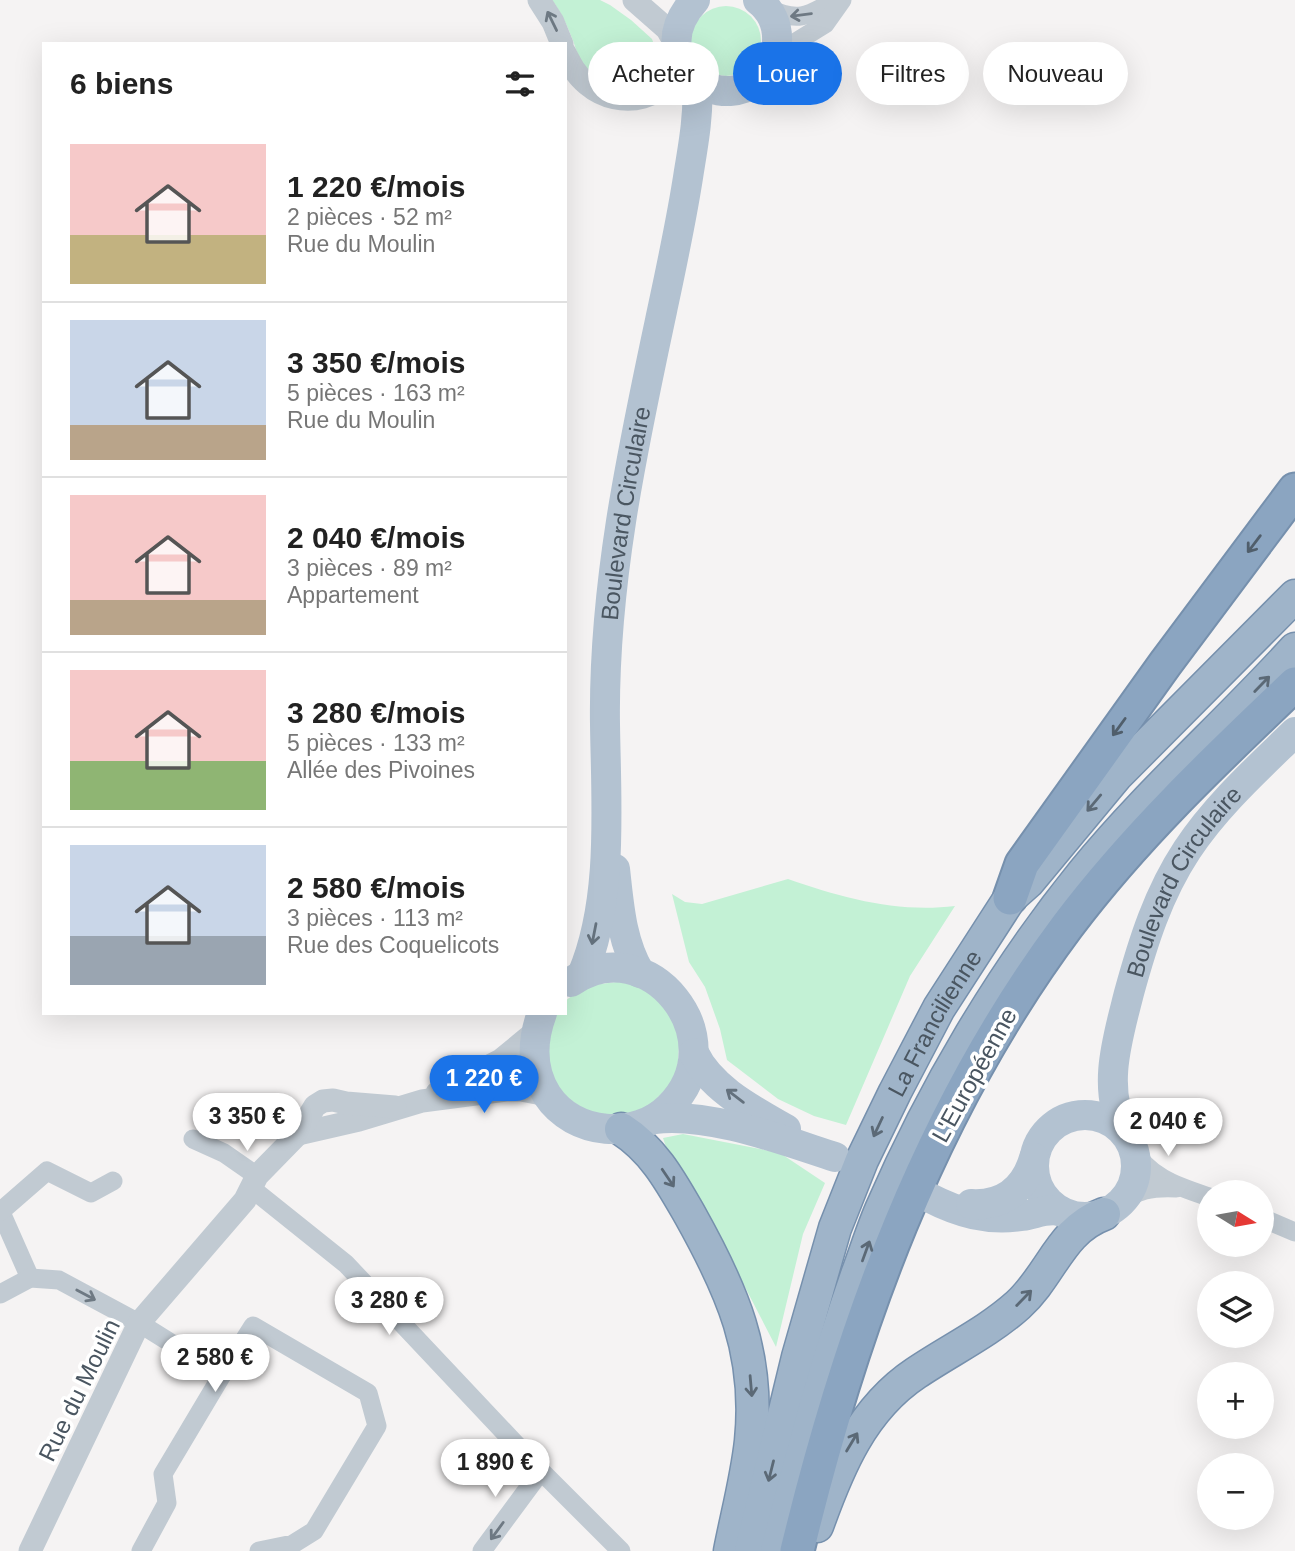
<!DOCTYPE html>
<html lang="fr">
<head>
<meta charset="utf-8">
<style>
  :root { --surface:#fff; --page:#f6f6f6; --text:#222; --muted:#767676; --line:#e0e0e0; --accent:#1a73e8 }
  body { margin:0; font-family:Helvetica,sans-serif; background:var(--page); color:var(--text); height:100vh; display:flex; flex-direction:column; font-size:26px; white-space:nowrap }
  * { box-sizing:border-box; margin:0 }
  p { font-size:23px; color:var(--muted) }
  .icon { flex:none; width:38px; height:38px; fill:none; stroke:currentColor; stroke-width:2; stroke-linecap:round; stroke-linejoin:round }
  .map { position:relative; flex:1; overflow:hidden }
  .drawer { position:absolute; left:42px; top:42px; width:525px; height:973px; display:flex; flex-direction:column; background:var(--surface); border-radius:0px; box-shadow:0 7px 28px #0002 }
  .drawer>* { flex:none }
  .guide { position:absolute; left:588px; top:42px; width:602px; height:63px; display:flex; gap:14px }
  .needle { width:46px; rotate:101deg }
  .tools { position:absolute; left:1197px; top:1180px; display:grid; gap:14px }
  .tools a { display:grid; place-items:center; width:77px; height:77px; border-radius:50%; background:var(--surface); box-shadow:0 7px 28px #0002; font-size:35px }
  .price { position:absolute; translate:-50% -60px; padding:0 16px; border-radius:24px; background:#fff; color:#222; font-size:23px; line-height:46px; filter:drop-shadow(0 2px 4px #0008) }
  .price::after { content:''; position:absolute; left:50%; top:42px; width:21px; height:16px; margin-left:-10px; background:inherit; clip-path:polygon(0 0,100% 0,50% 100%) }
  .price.on { background:var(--accent); color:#fff }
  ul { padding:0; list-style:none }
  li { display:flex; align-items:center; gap:21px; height:175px; padding:0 28px }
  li+li { border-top:2px solid var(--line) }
  li span { display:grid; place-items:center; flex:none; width:196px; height:140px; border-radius:0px; color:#555 }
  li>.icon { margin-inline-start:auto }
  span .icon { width:84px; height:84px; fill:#fffc; stroke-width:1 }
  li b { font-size:30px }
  h2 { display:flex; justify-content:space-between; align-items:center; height:84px; padding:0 28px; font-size:30px }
  .tag { padding:0 24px; border-radius:32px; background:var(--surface); box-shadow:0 7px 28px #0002; font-size:24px; line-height:63px }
  .tag.on { background:var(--accent); color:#fff }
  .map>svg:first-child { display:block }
  .green { fill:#c3f1d5 }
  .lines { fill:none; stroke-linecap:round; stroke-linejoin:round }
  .trunk-casing { stroke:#7690ad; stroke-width:35 }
  .motorway-casing { stroke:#7690ad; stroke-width:37 }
  .minor { stroke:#c1cad2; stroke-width:19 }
  .tertiary { stroke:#c1cad2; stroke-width:23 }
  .primary { stroke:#b3c2d1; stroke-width:30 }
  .trunk { stroke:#9fb4c9; stroke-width:32 }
  .motorway { stroke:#8ba5c1; stroke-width:33 }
  .oneway { stroke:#6e7983 }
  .oneway2 { stroke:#505e6b }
  .oneway3 { stroke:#5b6976 }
  .oneway4 { stroke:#64717d }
  .labels { text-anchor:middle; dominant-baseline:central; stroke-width:7; stroke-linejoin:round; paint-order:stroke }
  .street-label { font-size:24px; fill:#4a5661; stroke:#fff }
</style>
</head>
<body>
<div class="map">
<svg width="1295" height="1551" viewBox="0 0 1295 1551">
  <rect width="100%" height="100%" fill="#f5f3f3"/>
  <g class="green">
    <path d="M552,0H600L610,5L631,20L652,39L662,67C656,80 648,85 633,88C616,91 597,81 585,68C579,61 576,48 572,38C567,25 561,12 552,0Z"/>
    <circle cx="726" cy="41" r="35"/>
    <path d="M788,879C843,898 897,913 955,906L910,976L846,1125L814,1116L778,1099L727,1060L720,1029L705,987L689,962L672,894L685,902L702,904Z"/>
    <path d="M624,981L659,997L680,1030L677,1077L645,1111L599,1118L559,1093L548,1072L547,1029L555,1013H565V1001L585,986Z"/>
    <path d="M683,1134L780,1153L825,1183L803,1234L776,1347L731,1260L670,1159L663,1138Z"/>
  </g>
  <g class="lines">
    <g class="trunk-casing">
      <g id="trunk">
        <path d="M621,1129C654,1150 671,1182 690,1215C732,1290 760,1353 751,1441C747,1478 737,1515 730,1551"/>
        <path d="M817,1526C838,1467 862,1409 916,1373C950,1350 988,1332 1018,1305C1052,1274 1060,1230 1104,1214"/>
        <path id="s3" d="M751,1551L798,1357L835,1228L862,1160L895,1092L939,1008L1010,898L1028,882L1116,776L1295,596"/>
        <path d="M777,1551C801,1458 825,1366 857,1275C865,1254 872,1231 881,1210C932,1092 1002,973 1083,873C1148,793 1226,725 1295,649"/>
      </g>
    </g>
    <g class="motorway-casing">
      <g id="motorway">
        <path d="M1010,898L1022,864L1165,664L1295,490"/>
        <path d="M797,1551C851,1328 929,1111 1067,926C1134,837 1215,760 1295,684"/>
      </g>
    </g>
    <g class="minor">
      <path d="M766,7C796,23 808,17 835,0"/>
      <path d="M774,60L783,50L825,24L842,0"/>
      <path d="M193,1139L224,1153L257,1176"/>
      <path d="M1132,1146C1146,1177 1179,1187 1209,1197"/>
      <path d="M251,1188L346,1264L541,1471L621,1551"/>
      <path d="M1119,1205C1136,1189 1153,1187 1176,1188"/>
      <path d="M0,1210L30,1278"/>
      <path d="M1,1211L47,1171L91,1193L113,1181"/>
      <path d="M1262,1218L1295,1232"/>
      <path d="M0,1294L30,1278L59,1280L139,1323L222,1375L253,1326L368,1393L377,1426L314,1531L293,1544L259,1551"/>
      <path d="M141,1551L167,1503L163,1474L222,1375"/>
      <path d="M482,1551L541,1471"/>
    </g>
    <g class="tertiary">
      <path d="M539,0L553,22L562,44"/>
      <path d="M634,0L667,29L676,45"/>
      <path d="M565,53C571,65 576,75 587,84C620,112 673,101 678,54"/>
      <path d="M437,1093L501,1060L535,1032"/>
      <path d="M298,1134L359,1120L422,1101L506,1090H521L547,1095"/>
      <path d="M30,1551L139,1323L245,1200L257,1176L298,1134L315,1106L323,1101L333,1100L346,1103L395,1107"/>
    </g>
    <g class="primary">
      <path d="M695,0C638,62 727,124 766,71C773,63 777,53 777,42C778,25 771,10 758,0"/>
      <path d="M615,869C619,904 621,941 640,973"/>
      <path id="s1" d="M582,975C614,901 606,803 605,724C603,584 633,447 662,311C672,264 682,218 689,171C694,141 699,112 697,82"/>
      <path d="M542,1013C532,1040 531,1070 547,1095C574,1136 636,1140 669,1107C738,1039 648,928 571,982"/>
      <path d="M694,1053C711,1089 753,1110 786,1129"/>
      <circle cx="1085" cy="1166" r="51"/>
      <path d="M654,1119C709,1112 782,1140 835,1157"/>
      <path id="s2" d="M1125,1132C1101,1089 1118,1037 1129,993C1143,942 1158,894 1187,850C1216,806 1257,769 1295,732"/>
      <path d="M928,1197C959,1213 987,1221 1022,1216C1036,1214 1046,1208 1060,1211"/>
      <path d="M971,1204C1004,1206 1025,1189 1034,1158"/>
    </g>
    <use href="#trunk" class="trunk"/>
    <use href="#motorway" class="motorway"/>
  </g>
  <defs><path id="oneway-shaft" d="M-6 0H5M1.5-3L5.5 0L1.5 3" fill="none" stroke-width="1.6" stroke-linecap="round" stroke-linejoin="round" transform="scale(1.75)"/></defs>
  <g class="oneway">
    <use href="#oneway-shaft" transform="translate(801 15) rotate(173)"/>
    <use href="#oneway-shaft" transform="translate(552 21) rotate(-116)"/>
    <use href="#oneway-shaft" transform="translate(86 1295) rotate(28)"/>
    <use href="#oneway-shaft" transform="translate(497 1531) rotate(126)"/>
  </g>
  <g class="oneway2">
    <use href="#oneway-shaft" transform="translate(1254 544) rotate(127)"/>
    <use href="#oneway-shaft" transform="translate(1119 727) rotate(126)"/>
  </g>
  <g class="oneway3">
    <use href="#oneway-shaft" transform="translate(1262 684) rotate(-46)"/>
    <use href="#oneway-shaft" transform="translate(1094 803) rotate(130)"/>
    <use href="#oneway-shaft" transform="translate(878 1127) rotate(115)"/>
    <use href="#oneway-shaft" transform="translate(668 1178) rotate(56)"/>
    <use href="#oneway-shaft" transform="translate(866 1251) rotate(-70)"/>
    <use href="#oneway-shaft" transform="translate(1024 1298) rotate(-46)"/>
    <use href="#oneway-shaft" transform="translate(751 1386) rotate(85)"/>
    <use href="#oneway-shaft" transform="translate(852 1442) rotate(-59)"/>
    <use href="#oneway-shaft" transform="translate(771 1471) rotate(104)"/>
  </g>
  <g class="oneway4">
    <use href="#oneway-shaft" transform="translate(594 934) rotate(101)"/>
    <use href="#oneway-shaft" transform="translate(735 1096) rotate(-143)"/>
  </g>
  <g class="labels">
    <g class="street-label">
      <text stroke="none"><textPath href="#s1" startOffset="466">Boulevard Circulaire</textPath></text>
      <text stroke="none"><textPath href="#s2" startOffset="268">Boulevard Circulaire</textPath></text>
      <text stroke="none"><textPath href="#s3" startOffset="562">La Francilienne</textPath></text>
      <text transform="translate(974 1075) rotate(-61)">L'Européenne</text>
      <text transform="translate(79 1390) rotate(-64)">Rue du Moulin</text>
    </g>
  </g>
</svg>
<div class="tools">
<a><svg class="needle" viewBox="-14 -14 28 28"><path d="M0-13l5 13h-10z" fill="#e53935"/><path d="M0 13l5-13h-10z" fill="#767676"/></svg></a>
<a><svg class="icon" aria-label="layers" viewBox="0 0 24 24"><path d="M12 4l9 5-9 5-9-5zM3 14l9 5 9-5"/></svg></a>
<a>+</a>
<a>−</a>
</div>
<b class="price on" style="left:484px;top:1115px">1 220 €</b>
<b class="price" style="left:247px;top:1153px">3 350 €</b>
<b class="price" style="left:1168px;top:1158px">2 040 €</b>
<b class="price" style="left:389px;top:1337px">3 280 €</b>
<b class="price" style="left:215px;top:1394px">2 580 €</b>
<b class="price" style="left:495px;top:1499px">1 890 €</b>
<div class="guide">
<a class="tag">Acheter</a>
<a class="tag on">Louer</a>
<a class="tag">Filtres</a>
<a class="tag">Nouveau</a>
</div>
<section class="drawer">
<h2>6 biens<svg class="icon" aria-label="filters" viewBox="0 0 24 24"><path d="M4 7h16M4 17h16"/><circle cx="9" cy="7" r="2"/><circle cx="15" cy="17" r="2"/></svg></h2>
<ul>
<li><span style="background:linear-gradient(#f6c9c9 65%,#c2b280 0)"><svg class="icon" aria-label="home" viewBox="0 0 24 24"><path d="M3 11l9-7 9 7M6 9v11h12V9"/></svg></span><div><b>1 220 €/mois</b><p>2 pièces · 52 m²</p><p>Rue du Moulin</p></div></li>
<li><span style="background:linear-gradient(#c9d6e8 75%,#b9a48a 0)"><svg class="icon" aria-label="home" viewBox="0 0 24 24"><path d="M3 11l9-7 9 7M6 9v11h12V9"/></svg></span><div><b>3 350 €/mois</b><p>5 pièces · 163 m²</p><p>Rue du Moulin</p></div></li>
<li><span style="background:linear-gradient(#f6c9c9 75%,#b9a48a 0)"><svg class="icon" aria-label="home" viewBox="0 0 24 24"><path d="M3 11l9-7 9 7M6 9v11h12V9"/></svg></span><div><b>2 040 €/mois</b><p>3 pièces · 89 m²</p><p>Appartement</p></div></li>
<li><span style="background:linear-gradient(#f6c9c9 65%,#8fb573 0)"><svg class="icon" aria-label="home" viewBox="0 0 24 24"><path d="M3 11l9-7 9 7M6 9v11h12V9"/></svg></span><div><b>3 280 €/mois</b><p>5 pièces · 133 m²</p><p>Allée des Pivoines</p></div></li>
<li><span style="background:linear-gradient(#c9d6e8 65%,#9aa5b1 0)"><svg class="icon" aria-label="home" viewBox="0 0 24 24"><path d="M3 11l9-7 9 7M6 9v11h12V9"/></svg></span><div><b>2 580 €/mois</b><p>3 pièces · 113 m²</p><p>Rue des Coquelicots</p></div></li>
</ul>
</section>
</div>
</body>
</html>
